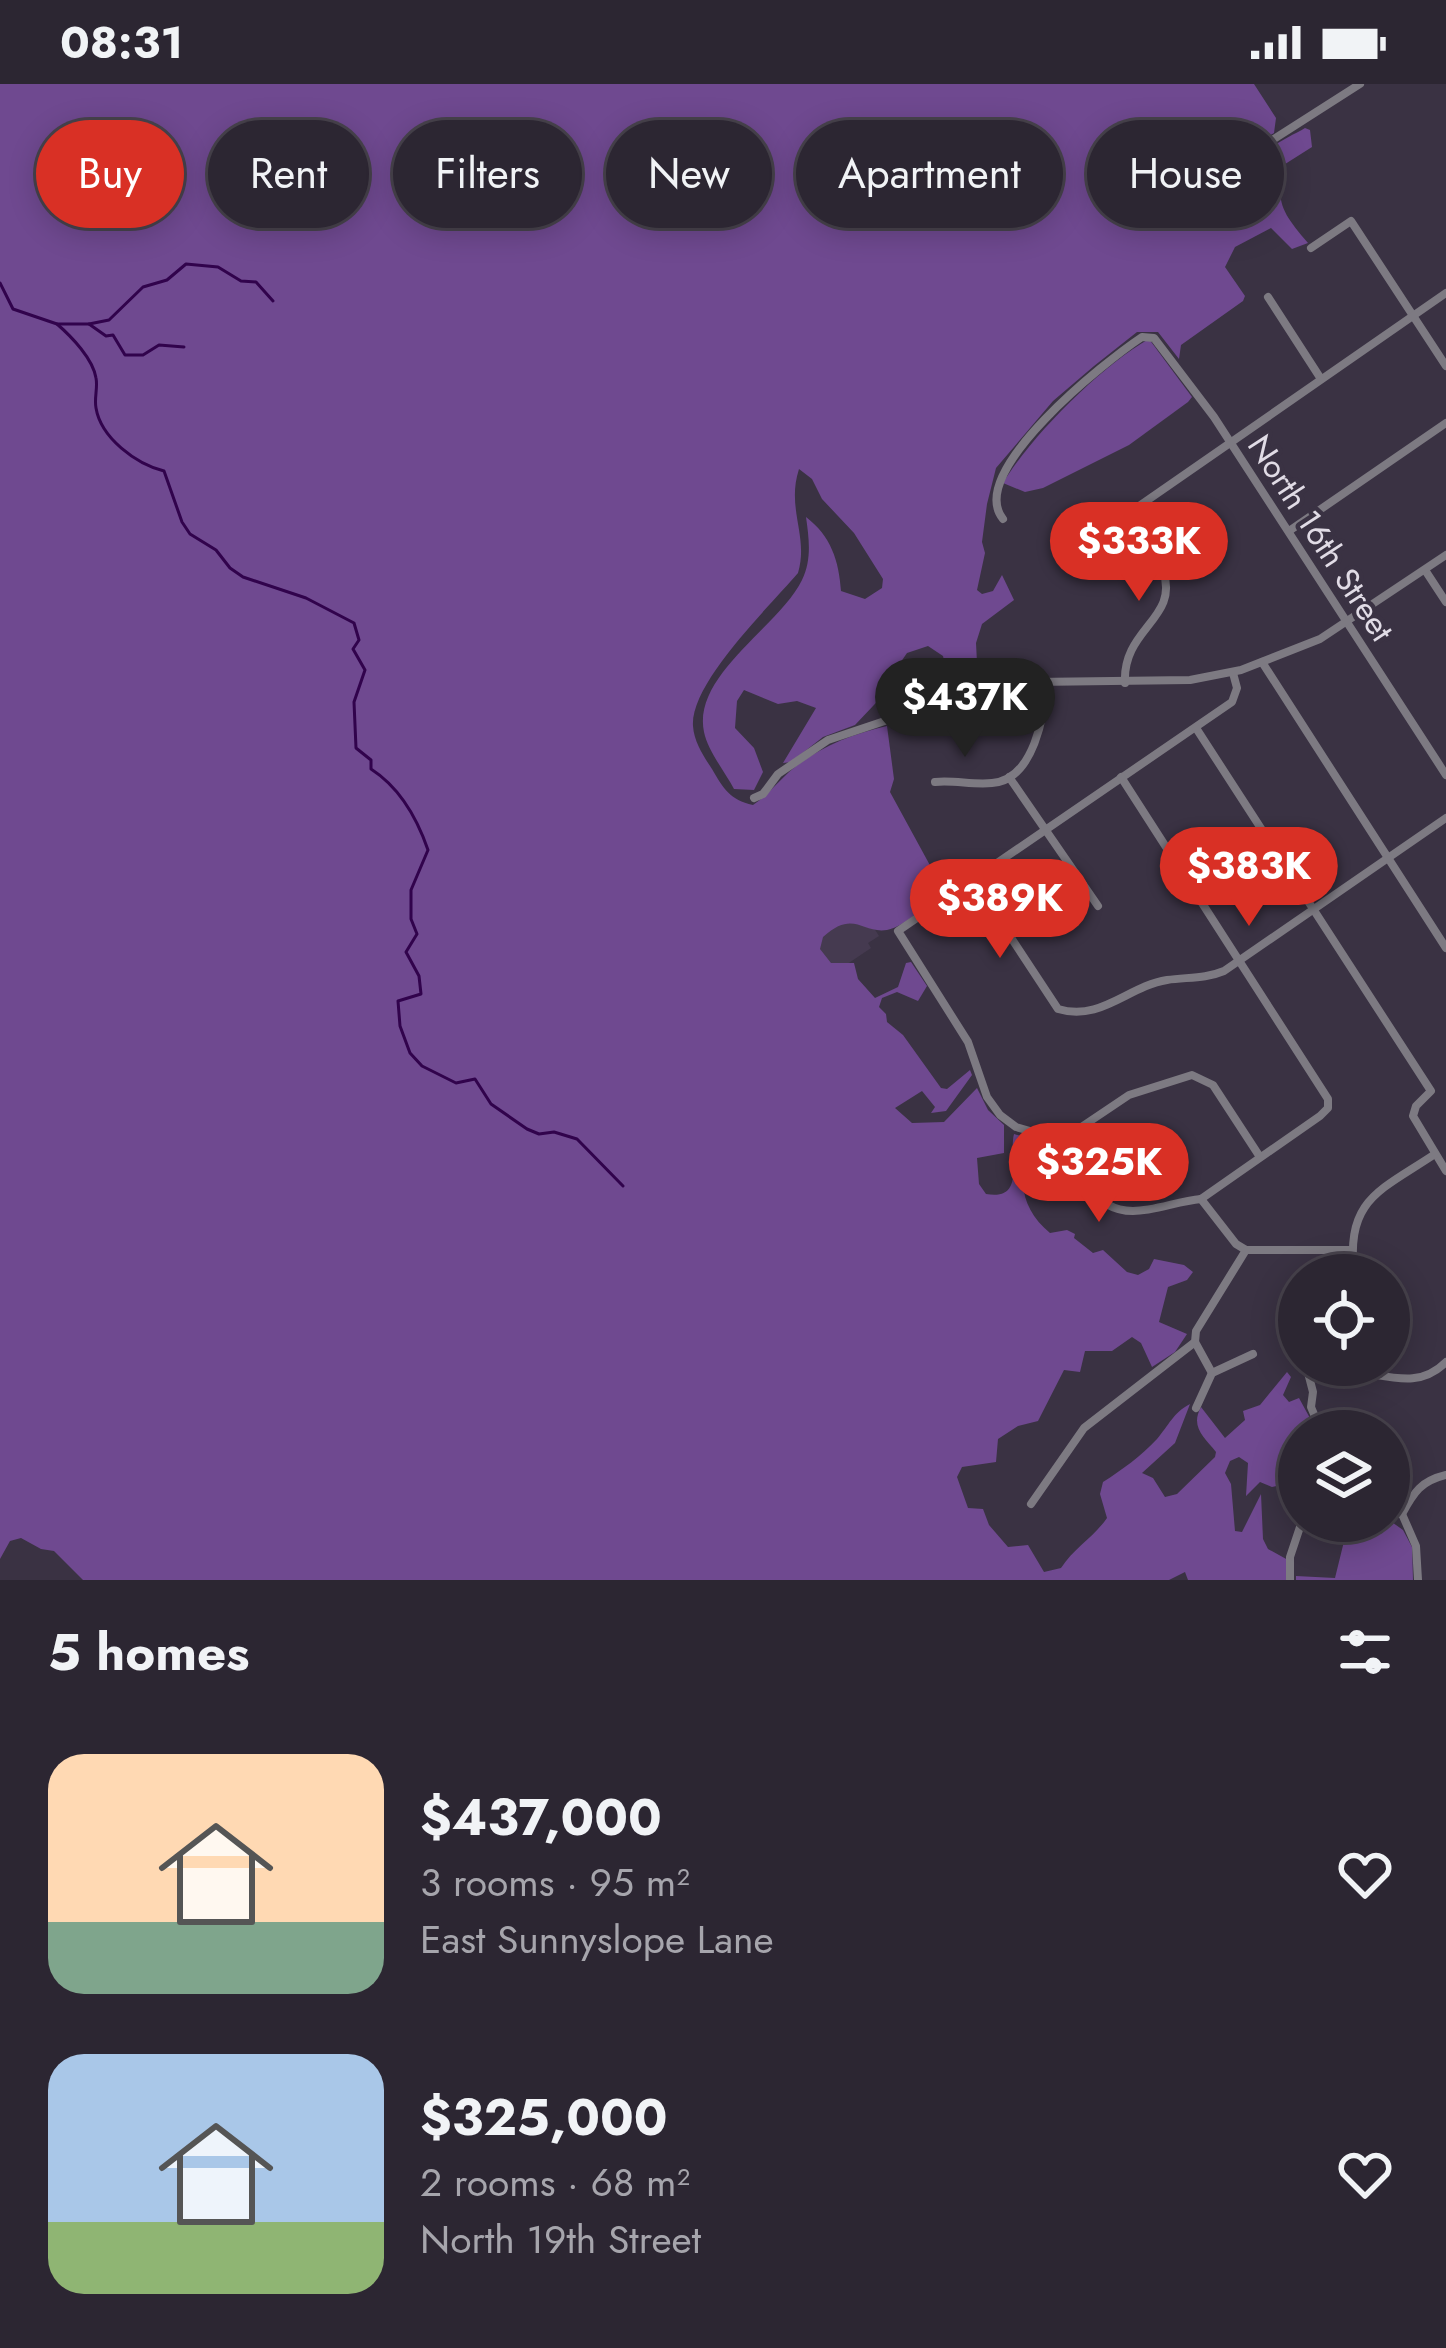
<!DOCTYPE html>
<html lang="en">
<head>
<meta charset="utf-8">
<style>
  :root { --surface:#2c2632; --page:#342e3a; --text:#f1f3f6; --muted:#a6a5ac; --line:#48434d; --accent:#d93025 }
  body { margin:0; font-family:Jost,sans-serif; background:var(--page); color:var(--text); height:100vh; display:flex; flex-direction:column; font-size:45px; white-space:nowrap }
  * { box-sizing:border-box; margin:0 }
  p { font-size:39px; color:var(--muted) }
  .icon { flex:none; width:66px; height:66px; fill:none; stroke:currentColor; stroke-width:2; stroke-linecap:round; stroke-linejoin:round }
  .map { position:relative; height:1496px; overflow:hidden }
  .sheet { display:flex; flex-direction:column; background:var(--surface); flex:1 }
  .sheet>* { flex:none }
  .top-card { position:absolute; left:36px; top:36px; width:1374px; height:108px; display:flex; gap:24px }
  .tools { position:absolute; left:1278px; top:1170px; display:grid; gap:24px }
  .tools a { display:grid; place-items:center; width:132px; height:132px; border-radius:50%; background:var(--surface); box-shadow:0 6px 30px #0003,0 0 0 3px var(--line); font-size:60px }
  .price { position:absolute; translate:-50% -102px; padding:0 27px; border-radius:42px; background:var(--accent); color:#fff; font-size:39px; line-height:78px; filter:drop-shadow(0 3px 6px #0008) }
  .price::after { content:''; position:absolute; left:50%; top:72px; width:36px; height:27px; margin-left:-18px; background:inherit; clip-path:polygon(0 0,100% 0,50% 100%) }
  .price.selected { background:#222; color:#fff }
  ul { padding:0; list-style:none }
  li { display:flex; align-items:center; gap:36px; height:300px; padding:0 48px }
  li span { display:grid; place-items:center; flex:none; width:336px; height:240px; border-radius:36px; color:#555 }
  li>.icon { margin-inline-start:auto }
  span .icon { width:144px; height:144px; fill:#fffc; stroke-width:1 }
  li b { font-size:51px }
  h2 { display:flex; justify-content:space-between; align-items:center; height:144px; padding:0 48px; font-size:51px }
  .tag { padding:0 42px; border-radius:54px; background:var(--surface); box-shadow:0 6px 30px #0003,0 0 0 3px var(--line); font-size:42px; line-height:108px }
  .tag.selected { background:var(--accent); color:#fff }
  .status { display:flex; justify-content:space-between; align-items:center; height:84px; padding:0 60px; background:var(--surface); direction:ltr }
  .status svg { height:33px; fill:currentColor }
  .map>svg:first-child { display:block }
  .built { fill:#453a50 }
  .green { fill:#6f4990 }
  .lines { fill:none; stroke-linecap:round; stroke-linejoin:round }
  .stream { stroke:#31034c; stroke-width:3 }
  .minor { stroke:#7d7a82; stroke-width:8 }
  .labels { text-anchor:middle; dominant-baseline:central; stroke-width:9; stroke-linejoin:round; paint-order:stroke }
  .street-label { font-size:33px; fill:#e1dce6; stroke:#3a3243 }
</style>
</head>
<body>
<div class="status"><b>08:31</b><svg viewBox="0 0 49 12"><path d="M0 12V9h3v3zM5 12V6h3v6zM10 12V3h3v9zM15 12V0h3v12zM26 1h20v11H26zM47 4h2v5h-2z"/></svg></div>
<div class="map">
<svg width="1446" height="1496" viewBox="0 0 1446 1496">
  <rect width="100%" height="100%" fill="#3a3243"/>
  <path class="built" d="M860,822L879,852L868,859L871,864L828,893L806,859Z"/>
  <g class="green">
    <path d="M0,0H1254L1276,34L1274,49L1235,71L1220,95L1211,75C1187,83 1168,91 1164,117L1154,123L1159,133C1184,121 1188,129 1207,145L1222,140L1228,132C1225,104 1224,87 1251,72L1253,84L1234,117L1245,139C1288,122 1253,99 1265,72C1270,60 1294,51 1305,44L1310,46L1312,63L1282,82C1276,121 1283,129 1308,159L1292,165L1271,144L1235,163L1225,183L1245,212L1243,217L1181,261L1179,275L1158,248H1137L1094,282L1053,317L996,384L987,420L982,458L985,469L977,506L982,510L993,507L1002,491L1014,516L982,540L976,559L978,598L942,608L946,585L943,572L928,562L907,569L896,585L891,603L855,641L823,653L791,678L783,679L816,624L797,617L778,620L744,606L737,617L735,644L754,664L763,688L754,706L734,705C725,688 708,667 704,648C692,591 780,542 802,496C812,475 809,455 806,433C831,452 839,477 841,507L865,515L882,504L883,495L854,449L822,415L812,395L799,385C786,425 809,452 798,489C769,523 690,599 693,642C694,658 704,673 712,685C723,704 730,716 753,721C768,711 776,700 789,688C818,663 850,651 887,642L894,695L890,708L944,807C928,819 906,842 887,846C862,850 854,825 823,853L820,865L831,879H854L858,895L875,914L898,903L906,879L911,878L927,902L918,917L897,908L882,914L879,923L886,930L887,938L903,951L941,1004L947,1005L970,986L972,991L946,1027L931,1029L935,1023L922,1007L895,1024L912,1039L944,1038L977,1004L988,1026L1004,1041V1069L977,1074L979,1100L986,1110C1027,1117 1008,1074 1014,1050L1041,1058L1066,1057L1068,1066C1011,1067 1013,1119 1050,1149L1067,1146L1075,1150L1074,1154L1093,1169L1103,1166L1127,1188L1138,1191L1149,1185L1154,1175L1184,1181L1193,1188L1187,1196L1168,1203L1159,1238L1187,1250L1175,1268L1152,1283L1141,1259L1132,1253L1112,1267H1085L1080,1288L1064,1286L1038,1337L1018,1342L998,1355L996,1378L962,1383L957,1393L968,1424L983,1425L989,1441L1008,1463L1028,1461L1044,1488L1061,1484C1074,1464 1093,1454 1107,1434L1100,1410L1103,1398C1122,1386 1141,1372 1157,1355C1169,1341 1173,1329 1190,1320L1175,1359L1142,1389L1153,1394L1165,1413L1177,1410L1215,1373L1216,1368C1204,1353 1190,1343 1201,1323L1225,1354L1245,1336L1243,1327L1260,1321L1287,1288L1291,1293L1283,1311L1289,1318L1299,1314L1317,1347H1299V1375L1284,1390L1281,1401L1272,1403L1260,1398L1246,1412L1248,1379L1239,1373L1230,1377L1225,1389L1231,1400L1235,1447L1242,1448L1261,1410L1263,1455L1268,1465L1288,1476V1496H1188L1185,1488L1169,1496H83L54,1467L41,1465L21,1454L10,1457L0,1475Z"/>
    <path d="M1149,255L1192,313L1188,318L1129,361L1043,404L1025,408L1003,399C1031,352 1101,282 1149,255Z"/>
    <path d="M1389,1436L1403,1446L1412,1463L1413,1496H1296V1492L1335,1494L1349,1437Z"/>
  </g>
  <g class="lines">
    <g class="stream">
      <path d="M0,199L13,225L57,240H89L106,252L113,251L125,271H143L159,261L184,263"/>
      <path d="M57,240C72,253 93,275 96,294C98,304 94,314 96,324C101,354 136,380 164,387L182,438L190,450L216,466L230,484L243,493L306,514L354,539L359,556L353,565L365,586L354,618L356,664L371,676V685C399,703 417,734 428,766L411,806V835L417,850L406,868L419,892L421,910L398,917L400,942L410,969L422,982L456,999L475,995L491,1020L527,1045L539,1050L554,1048L577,1055L623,1102"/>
      <path d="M89,240L109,236L143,203L167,196L186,180L218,183L241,197L256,198L273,217"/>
    </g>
    <g class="minor">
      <path d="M1263,62L1360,0"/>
      <path d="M1311,164L1351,137L1446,282"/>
      <path d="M1268,213L1321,295"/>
      <path d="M1003,435C965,388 1106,277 1142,253L1154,254L1214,333L1446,691"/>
      <path d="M1289,447L1446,339"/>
      <path d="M1425,486L1446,518"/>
      <path d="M1262,578L1446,864"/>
      <path d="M1233,589L1237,604L1232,618L898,847L968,958L987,1013L1000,1031L1016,1043L1044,1051L1071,1050L1129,1011L1192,991L1213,1001L1260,1073"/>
      <path d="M1125,599C1122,544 1180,535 1163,487C1156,467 1139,449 1129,429L1446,209"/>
      <path d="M1196,644L1431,1007L1416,1022L1413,1032L1446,1087"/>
      <path d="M1009,693L1098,822"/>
      <path d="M1121,693L1328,1015V1024L1320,1032L1201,1115"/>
      <path d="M935,698C954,696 973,701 992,699C1034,696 1045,630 1046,598"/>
      <path d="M754,714L763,710L778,690L828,656L974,607L1034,598L1190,596L1241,586L1320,555L1446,471"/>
      <path d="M973,796L1058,925C1101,938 1128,902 1167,896C1187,893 1205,895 1224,887L1446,734"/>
      <path d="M1071,1050C1076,1084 1091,1127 1133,1127C1155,1127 1178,1117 1201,1115"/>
      <path d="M1201,1115L1236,1160L1246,1166H1352"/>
      <path d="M1354,1191C1346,1115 1378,1108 1435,1070"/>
      <path d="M1292,1257L1299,1263"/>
      <path d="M1195,1258L1212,1289"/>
      <path d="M1306,1281L1313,1308L1311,1323L1321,1347"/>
      <path d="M1362,1281L1370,1290C1399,1295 1423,1301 1446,1278"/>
      <path d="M1196,1324L1212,1289L1253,1270"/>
      <path d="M1031,1420L1084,1344L1195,1258L1196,1247L1246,1166"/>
      <path d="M1389,1427L1402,1430C1414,1408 1421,1397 1446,1391"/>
      <path d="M1402,1430L1416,1462L1418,1496"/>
      <path d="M1290,1496V1473L1302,1437"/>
    </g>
  </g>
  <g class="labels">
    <g class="street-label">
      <text transform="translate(1321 454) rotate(57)">North 16th Street</text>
    </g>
  </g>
</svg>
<div class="tools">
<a><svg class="icon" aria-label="locate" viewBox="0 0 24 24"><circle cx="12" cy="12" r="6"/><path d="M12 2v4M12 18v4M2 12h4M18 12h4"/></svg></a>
<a><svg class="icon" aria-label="layers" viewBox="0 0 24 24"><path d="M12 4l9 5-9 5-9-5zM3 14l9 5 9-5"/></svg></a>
</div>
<b class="price" style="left:1139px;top:520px">$333K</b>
<b class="price selected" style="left:965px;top:676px">$437K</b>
<b class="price" style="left:1249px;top:845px">$383K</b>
<b class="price" style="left:1000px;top:877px">$389K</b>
<b class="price" style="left:1099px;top:1141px">$325K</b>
<div class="top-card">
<a class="tag selected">Buy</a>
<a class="tag">Rent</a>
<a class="tag">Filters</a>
<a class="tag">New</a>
<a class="tag">Apartment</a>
<a class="tag">House</a>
</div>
</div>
<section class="sheet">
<h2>5 homes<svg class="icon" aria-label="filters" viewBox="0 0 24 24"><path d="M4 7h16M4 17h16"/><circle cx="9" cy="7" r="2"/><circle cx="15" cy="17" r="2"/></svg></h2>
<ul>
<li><span style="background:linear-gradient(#ffd9b3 70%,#7fa58c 0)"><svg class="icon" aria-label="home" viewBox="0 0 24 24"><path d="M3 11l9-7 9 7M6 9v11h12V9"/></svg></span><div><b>$437,000</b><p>3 rooms · 95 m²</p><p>East Sunnyslope Lane</p></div><svg class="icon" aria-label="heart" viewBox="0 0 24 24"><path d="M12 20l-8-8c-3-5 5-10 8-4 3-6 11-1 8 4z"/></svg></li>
<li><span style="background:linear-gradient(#a9c7e8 70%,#8fb573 0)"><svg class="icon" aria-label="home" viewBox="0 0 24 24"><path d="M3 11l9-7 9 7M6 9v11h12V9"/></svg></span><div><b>$325,000</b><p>2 rooms · 68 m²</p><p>North 19th Street</p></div><svg class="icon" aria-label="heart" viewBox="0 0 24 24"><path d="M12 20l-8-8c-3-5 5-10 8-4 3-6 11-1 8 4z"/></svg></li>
</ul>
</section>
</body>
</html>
